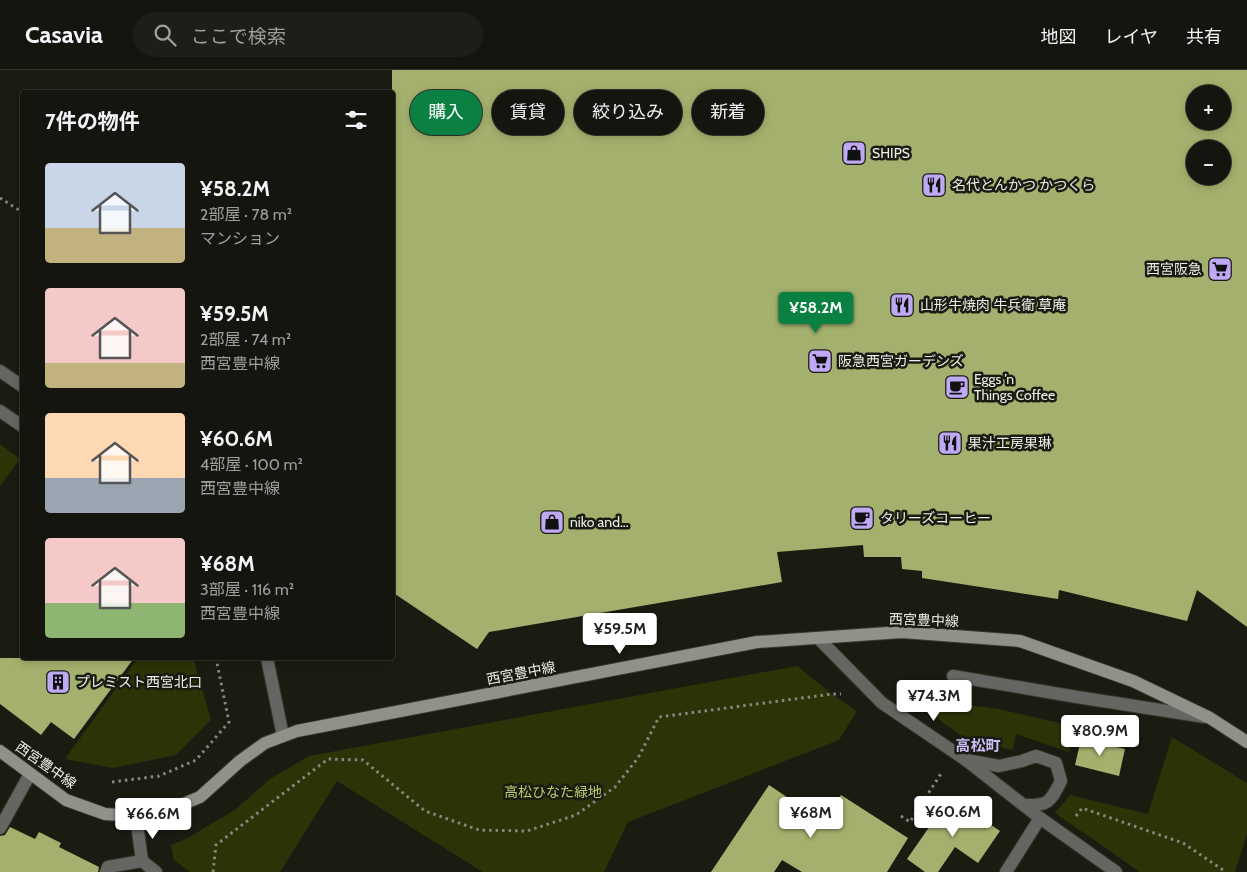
<!DOCTYPE html>
<html lang="ja">
<head>
<meta charset="utf-8">
<style>
  :root { --surface:#14150e; --page:#1d1e17; --text:#f1f3f6; --muted:#9d9f9e; --line:#33342e; --accent:#0b8043 }
  body { margin:0; font-family:Cabin,"Noto Sans JP",sans-serif; background:var(--page); color:var(--text); height:100vh; display:flex; flex-direction:column; font-size:19px; white-space:nowrap }
  * { box-sizing:border-box; margin:0 }
  p { font-size:16px; color:var(--muted) }
  .icon { flex:none; width:28px; height:28px; fill:none; stroke:currentColor; stroke-width:2; stroke-linecap:round; stroke-linejoin:round }
  .map { position:relative; flex:1; overflow:hidden }
  .panel { position:absolute; left:20px; top:20px; width:375px; height:570px; display:flex; flex-direction:column; background:var(--surface); border-radius:5px; box-shadow:0 2px 8px #0003,0 0 0 1px var(--line) }
  .panel>* { flex:none }
  .guide { position:absolute; left:410px; top:20px; width:475px; height:45px; display:flex; gap:10px }
  .controls { position:absolute; left:1186px; top:15px; display:grid; gap:10px }
  .controls a { display:grid; place-items:center; width:45px; height:45px; border-radius:50%; background:var(--surface); box-shadow:0 2px 8px #0003,0 0 0 1px var(--line); font-size:25px }
  .price { position:absolute; translate:-50% -42px; padding:0 11px; border-radius:5px; background:#fff; color:#222; font-size:16px; line-height:32px; filter:drop-shadow(0 1px 2px #0008) }
  .price::after { content:''; position:absolute; left:50%; top:30px; width:15px; height:11px; margin-left:-8px; background:inherit; clip-path:polygon(0 0,100% 0,50% 100%) }
  .price.active { background:var(--accent); color:#fff }
  ul { padding:0; list-style:none }
  li { display:flex; align-items:center; gap:15px; height:125px; padding:0 25px }
  li span { display:grid; place-items:center; flex:none; width:140px; height:100px; border-radius:5px; color:#555 }
  li>.icon { margin-inline-start:auto }
  span .icon { width:60px; height:60px; fill:#fffc; stroke-width:1 }
  li b { font-size:21px }
  h2 { display:flex; justify-content:space-between; align-items:center; height:60px; padding:0 25px; font-size:21px }
  .tag { padding:0 18px; border-radius:22px; background:var(--surface); box-shadow:0 2px 8px #0003,0 0 0 1px var(--line); font-size:18px; line-height:45px }
  .tag.active { background:var(--accent); color:#fff }
  header { display:flex; align-items:center; gap:30px; box-sizing:border-box; height:70px; padding:0 25px; background:var(--surface); border-bottom:1px solid var(--line) }
  header strong { font-size:24px }
  nav { display:flex; gap:28px; margin-inline-start:auto; font-size:18px }
  .search { width:350px; height:45px; background:var(--page); display:flex; align-items:center; gap:12px; box-sizing:border-box; padding:0 18px; border-radius:28px; color:var(--muted); font-size:19px }
  .map>svg:first-child { display:block }
  .green { fill:#2d3307 }
  .building { fill:#a4b06d; fill-rule:evenodd }
  .lines { fill:none; stroke-linecap:round; stroke-linejoin:round }
  .service-casing { stroke:#373930; stroke-width:14 }
  .minor-casing { stroke:#373930; stroke-width:14 }
  .secondary-casing { stroke:#373930; stroke-width:14 }
  .path { stroke:#868880; stroke-width:3; stroke-dasharray:2.5 4; stroke-linecap:butt }
  .service { stroke:#656661; stroke-width:12 }
  .minor { stroke:#656661; stroke-width:12 }
  .secondary { stroke:#909289; stroke-width:12 }
  .labels { text-anchor:middle; dominant-baseline:central; stroke-width:5; stroke-linejoin:round; paint-order:stroke }
  .poi-label { font-size:14px; fill:#eceee7; stroke:#1a1c12; text-anchor:start }
  .street-label { font-size:14px; fill:#eceee7; stroke:#1a1c12 }
  .park-label { font-size:14px; fill:#bccc6e; stroke:#1a1c12 }
  .neighbourhood-label { font-size:15px; font-weight:bold; fill:#ccbdf5; stroke:#1a1c12 }
</style>
</head>
<body>
<header>
<strong>Casavia</strong>
<div class="search"><svg class="icon" aria-label="search" viewBox="0 0 24 24"><circle cx="10" cy="10" r="6"/><path d="M15 15l6 6"/></svg>ここで検索</div>
<nav><a>地図</a><a>レイヤ</a><a>共有</a></nav>
</header>
<div class="map">
<svg width="1247" height="802" viewBox="0 0 1247 802">
  <rect width="100%" height="100%" fill="#1a1c12"/>
  <g class="green">
    <path d="M0,374L20,389L0,416Z"/>
    <path d="M138,588H193L211,650L176,685L113,698L65,689Z"/>
    <path d="M797,596L832,624L857,641L839,670L628,752L604,802H483L337,711L280,802H190L174,790L171,775L188,768L236,739L270,709L309,686Z"/>
    <path d="M922,629L999,639L1077,657L1069,682L1016,664L1013,680L963,667L920,636Z"/>
    <path d="M1172,667L1247,713V764L1235,802H1140L1055,743L1070,725L1148,744Z"/>
  </g>
  <g class="building">
    <path d="M392,0H1247V557L1197,520L1187,551L1059,520L1058,529L922,508V501L902,499L901,487H864L863,475L777,482L782,512L489,562L477,579L392,522ZM1195,24H1222V51H1195ZM1195,79H1222V106H1195Z"/>
    <path d="M0,588H134L74,669L51,652L41,665L0,634Z"/>
    <path d="M1081,669L1125,679L1119,706L1075,695Z"/>
    <path d="M769,715L824,752L841,725L908,768L887,802H802L782,790L774,802H711Z"/>
    <path d="M950,727L1000,761L978,793L955,777L938,802H925L907,789Z"/>
    <path d="M10,757L35,769L39,762L61,773L59,777L99,797L98,802H0V766L5,765Z"/>
  </g>
  <g class="lines">
    <g class="service-casing">
      <g id="service">
        <path d="M0,301L22,316"/>
        <path d="M0,341L22,356"/>
        <path d="M267,588L283,666"/>
        <path d="M953,606L1077,627L1205,647"/>
        <path d="M966,690L999,696L1022,691L1036,686L1056,693L1061,711C1050,732 1049,736 1024,735"/>
        <path d="M1006,802L1040,748"/>
      </g>
    </g>
    <g class="minor-casing">
      <g id="minor">
        <path d="M818,568L882,633L966,690L1040,748L1116,802"/>
        <path d="M136,746L142,791L156,802"/>
        <path d="M0,758L30,704"/>
        <path d="M106,802L108,797L142,791"/>
      </g>
    </g>
    <g class="secondary-casing">
      <path id="secondary" d="M0,681L66,730L105,744L136,746L152,744L183,734L200,727L240,691L265,673L297,661L757,572L902,562L1020,571L1133,611L1210,648L1247,672"/>
    </g>
    <g class="path">
      <path d="M0,128L22,142"/>
      <path d="M112,712L159,706L196,690L229,652L216,588"/>
      <path d="M901,746L910,752L942,702"/>
      <path d="M1076,746L1082,738L1183,773L1226,802"/>
      <path d="M213,802L216,775L328,689L363,690L425,741L479,760L527,761L576,745L615,717L638,688L659,647L832,624H841"/>
    </g>
    <use href="#service" class="service"/>
    <use href="#minor" class="minor"/>
    <use href="#secondary" class="secondary"/>
  </g>
  <defs>
    <g id="shop-square" transform="scale(1.25)"><rect x="-9" y="-9" width="18" height="18" rx="4" fill="#bfa9f4" stroke="#1a1c12"/><path d="M-5-2.5h2.3a2.7 3.5 0 0 1 5.4 0H5L5.5 6h-11ZM-1.5-2.5h3a1.5 2.3 0 0 0-3 0Z" fill="#111"/></g>
    <g id="restaurant-square" transform="scale(1.25)"><rect x="-9" y="-9" width="18" height="18" rx="4" fill="#bfa9f4" stroke="#1a1c12"/><path d="M-5-6h1v4h1v-4h1v4h1v-4h1v5L-1.5 .5V6h-2V.5L-5-1ZM5-6V6H3V1.5H1.5Q1.5-4 5-6Z" fill="#111"/></g>
    <g id="supermarket-square" transform="scale(1.25)"><rect x="-9" y="-9" width="18" height="18" rx="4" fill="#bfa9f4" stroke="#1a1c12"/><path d="M-6-5.5h2.5l.6 2H6L4.5 2H-2.5L-4.4-4H-6ZM-1.5 3.2a1.3 1.3 0 1 0 .1 0ZM3 3.2a1.3 1.3 0 1 0 .1 0Z" fill="#111"/></g>
    <g id="cafe-square" transform="scale(1.25)"><rect x="-9" y="-9" width="18" height="18" rx="4" fill="#bfa9f4" stroke="#1a1c12"/><path d="M-5.5-4.5H6V0H3Q3 3.5 0 3.5H-2.5Q-5.5 3.5-5.5 0ZM3-3.2v2h1.7v-2ZM-6 4.5H4V6H-6Z" fill="#111"/></g>
    <g id="building-square" transform="scale(1.25)"><rect x="-9" y="-9" width="18" height="18" rx="4" fill="#bfa9f4" stroke="#1a1c12"/><path d="M-4-6H4V6H1V3H-1V6H-4ZM-2.5-4.3h1.7v1.8h-1.7ZM.8-4.3h1.7v1.8H.8ZM-2.5-1h1.7V.8h-1.7ZM.8-1h1.7V.8H.8Z" fill="#111"/></g>
  </defs>
  <g fill-rule="evenodd">
    <use href="#shop-square" x="854" y="83"/>
    <use href="#restaurant-square" x="934" y="115"/>
    <use href="#supermarket-square" x="1220" y="199"/>
    <use href="#restaurant-square" x="902" y="235"/>
    <use href="#supermarket-square" x="820" y="291"/>
    <use href="#cafe-square" x="957" y="317"/>
    <use href="#restaurant-square" x="950" y="373"/>
    <use href="#cafe-square" x="862" y="448"/>
    <use href="#shop-square" x="552" y="452"/>
    <use href="#building-square" x="58" y="612"/>
  </g>
  <g class="labels">
    <g class="poi-label">
      <text x="872" y="83">SHIPS</text>
      <text x="952" y="115">名代とんかつ かつくら</text>
      <text x="1202" y="199" text-anchor="end">西宮阪急</text>
      <text x="920" y="235">山形牛焼肉 牛兵衛 草庵</text>
      <text x="838" y="291">阪急西宮ガーデンズ</text>
      <text x="974" y="309">Eggs ’n<tspan x="974" dy="16">Things Coffee</tspan></text>
      <text x="968" y="373">果汁工房果琳</text>
      <text x="880" y="448">タリーズコーヒー</text>
      <text x="570" y="452">niko and...</text>
      <text x="76" y="612">プレミスト西宮北口</text>
    </g>
    <g class="street-label">
      <text transform="translate(924 550) rotate(2)">西宮豊中線</text>
      <text transform="translate(521 603) rotate(-11)">西宮豊中線</text>
      <text transform="translate(46 695) rotate(35)">西宮豊中線</text>
    </g>
    <g class="park-label">
      <text x="553" y="722">高松ひなた緑地</text>
    </g>
    <g class="neighbourhood-label">
      <text x="978" y="676">高松町</text>
    </g>
  </g>
</svg>
<div class="controls">
<a>+</a>
<a>−</a>
</div>
<b class="price active" style="left:816px;top:264px">¥58.2M</b>
<b class="price" style="left:620px;top:585px">¥59.5M</b>
<b class="price" style="left:934px;top:652px">¥74.3M</b>
<b class="price" style="left:1100px;top:687px">¥80.9M</b>
<b class="price" style="left:953px;top:768px">¥60.6M</b>
<b class="price" style="left:811px;top:769px">¥68M</b>
<b class="price" style="left:153px;top:770px">¥66.6M</b>
<div class="guide">
<a class="tag active">購入</a>
<a class="tag">賃貸</a>
<a class="tag">絞り込み</a>
<a class="tag">新着</a>
</div>
<section class="panel">
<h2>7件の物件<svg class="icon" aria-label="filters" viewBox="0 0 24 24"><path d="M4 7h16M4 17h16"/><circle cx="9" cy="7" r="2"/><circle cx="15" cy="17" r="2"/></svg></h2>
<ul>
<li><span style="background:linear-gradient(#c9d6e8 65%,#c2b280 0)"><svg class="icon" aria-label="home" viewBox="0 0 24 24"><path d="M3 11l9-7 9 7M6 9v11h12V9"/></svg></span><div><b>¥58.2M</b><p>2部屋 · 78 m²</p><p>マンション</p></div></li>
<li><span style="background:linear-gradient(#f6c9c9 75%,#c2b280 0)"><svg class="icon" aria-label="home" viewBox="0 0 24 24"><path d="M3 11l9-7 9 7M6 9v11h12V9"/></svg></span><div><b>¥59.5M</b><p>2部屋 · 74 m²</p><p>西宮豊中線</p></div></li>
<li><span style="background:linear-gradient(#ffd9b3 65%,#9aa5b1 0)"><svg class="icon" aria-label="home" viewBox="0 0 24 24"><path d="M3 11l9-7 9 7M6 9v11h12V9"/></svg></span><div><b>¥60.6M</b><p>4部屋 · 100 m²</p><p>西宮豊中線</p></div></li>
<li><span style="background:linear-gradient(#f6c9c9 65%,#8fb573 0)"><svg class="icon" aria-label="home" viewBox="0 0 24 24"><path d="M3 11l9-7 9 7M6 9v11h12V9"/></svg></span><div><b>¥68M</b><p>3部屋 · 116 m²</p><p>西宮豊中線</p></div></li>
</ul>
</section>
</div>
</body>
</html>
